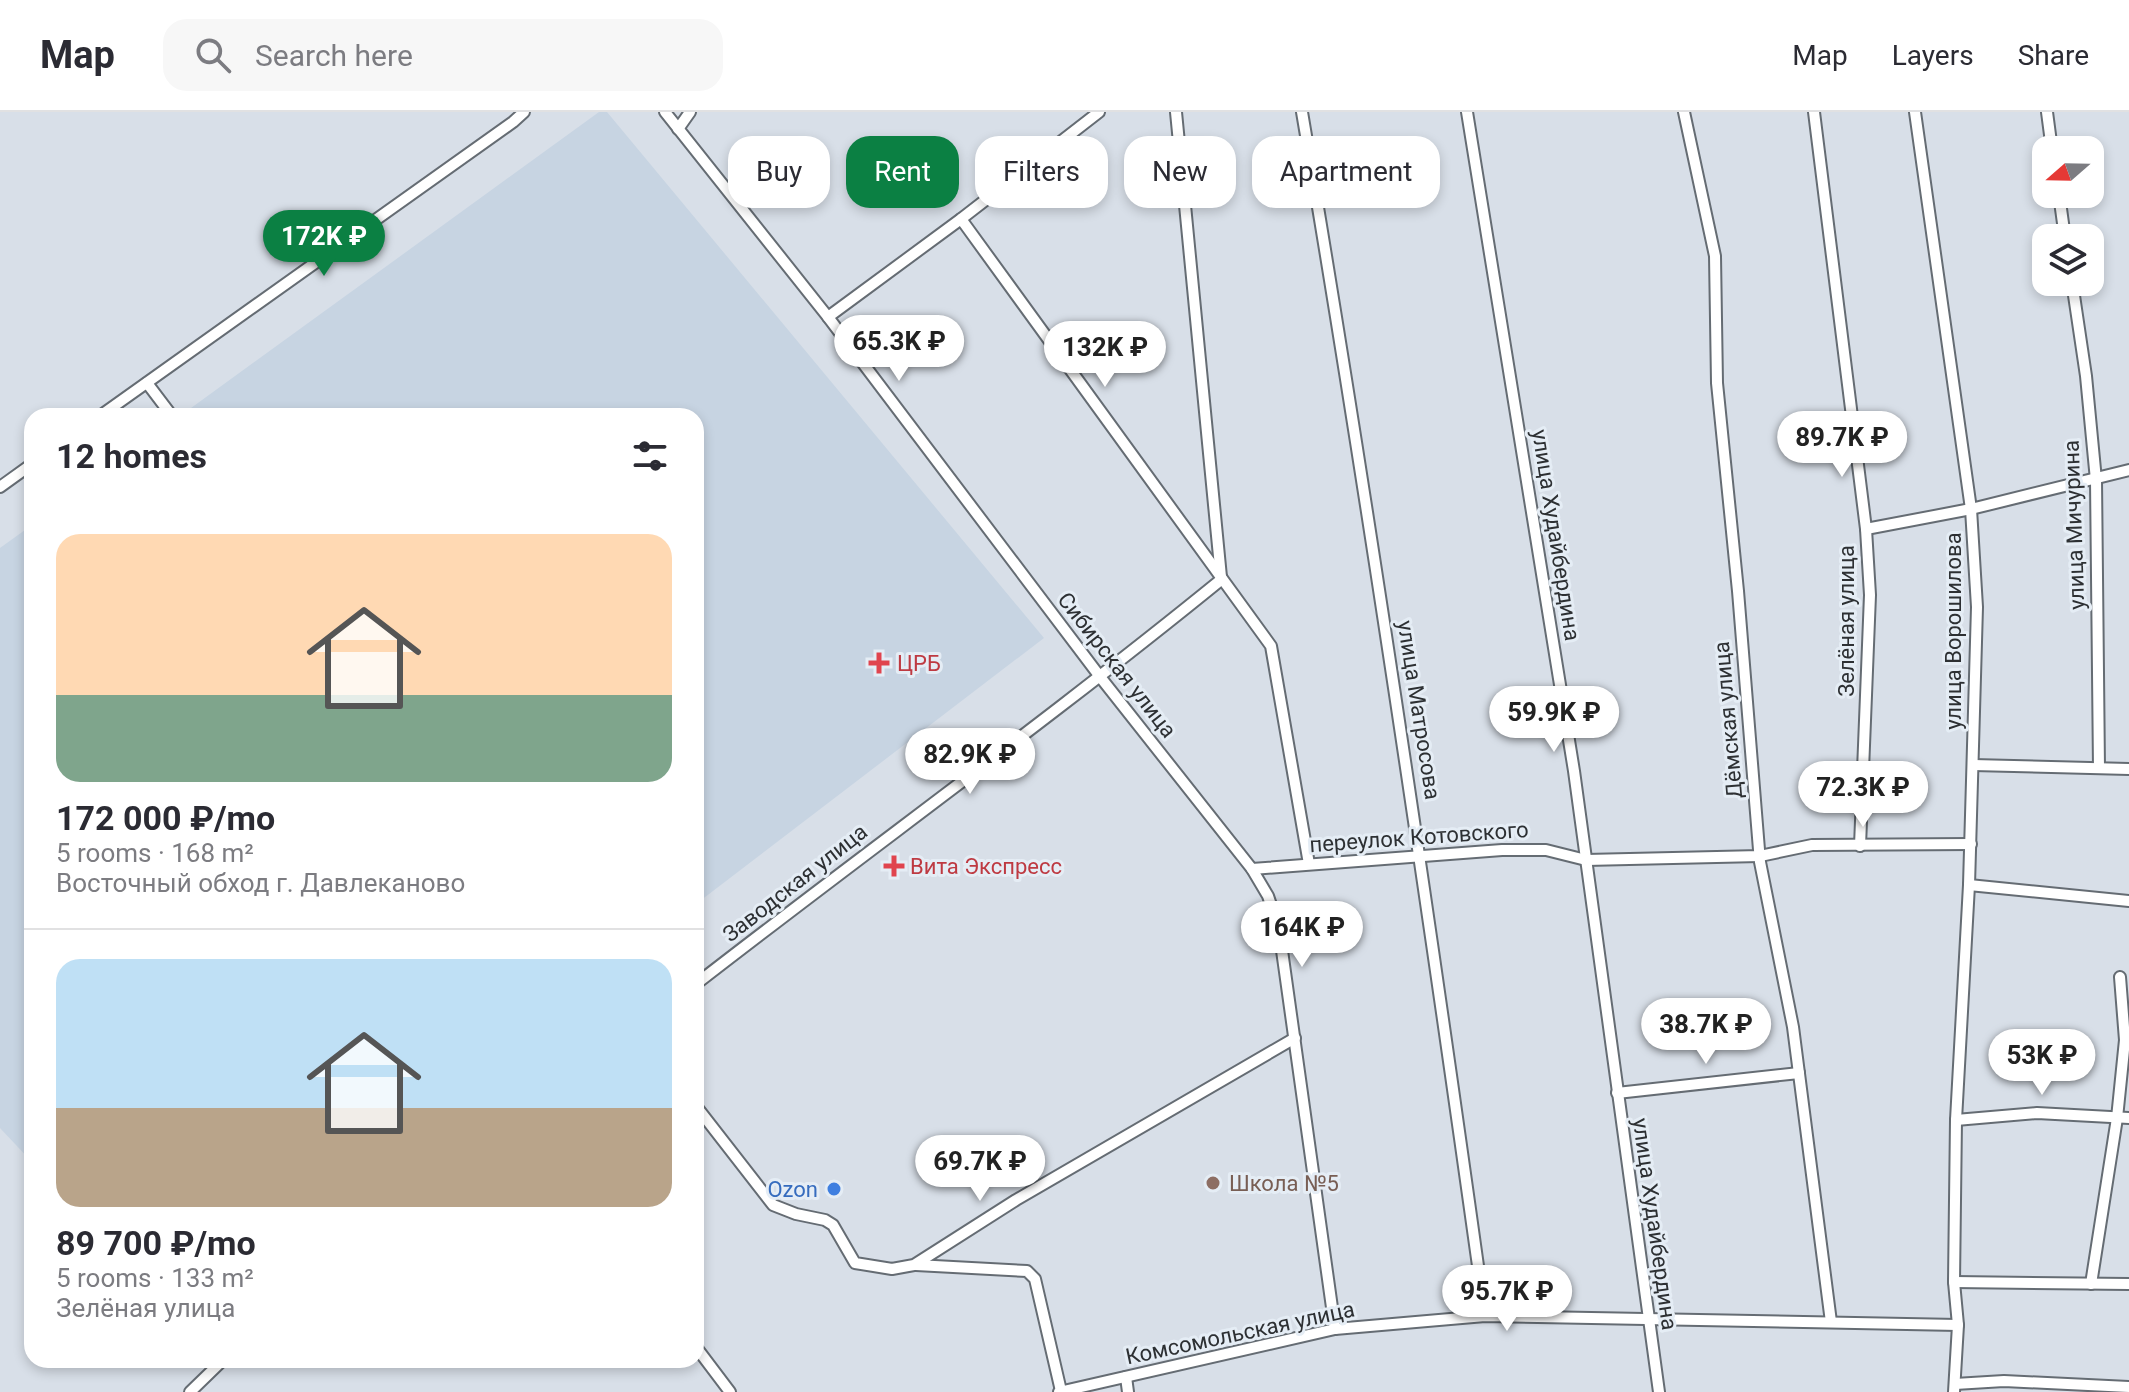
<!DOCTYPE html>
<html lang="en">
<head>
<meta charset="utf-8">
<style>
  :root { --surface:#fff; --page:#f7f7f7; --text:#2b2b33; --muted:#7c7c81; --line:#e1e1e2; --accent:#0b8043 }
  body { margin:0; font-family:Roboto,sans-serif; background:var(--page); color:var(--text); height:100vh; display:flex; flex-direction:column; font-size:30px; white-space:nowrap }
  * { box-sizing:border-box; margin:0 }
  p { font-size:26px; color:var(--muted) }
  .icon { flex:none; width:44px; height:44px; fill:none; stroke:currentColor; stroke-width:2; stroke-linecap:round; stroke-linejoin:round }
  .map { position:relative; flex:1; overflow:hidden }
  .sheet { position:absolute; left:24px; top:296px; width:680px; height:960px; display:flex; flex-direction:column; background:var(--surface); border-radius:24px; box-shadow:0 4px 12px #0003 }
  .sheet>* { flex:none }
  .banner { position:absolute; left:728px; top:24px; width:760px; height:72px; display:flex; gap:16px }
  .needle { width:52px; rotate:250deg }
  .controls { position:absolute; left:2032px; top:24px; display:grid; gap:16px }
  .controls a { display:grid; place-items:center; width:72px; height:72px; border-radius:16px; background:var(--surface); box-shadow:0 4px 12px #0003; font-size:40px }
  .price { position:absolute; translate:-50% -68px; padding:0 18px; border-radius:28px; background:#fff; color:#222; font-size:26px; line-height:52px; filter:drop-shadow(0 2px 4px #0008) }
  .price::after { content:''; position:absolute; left:50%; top:48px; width:24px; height:18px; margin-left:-12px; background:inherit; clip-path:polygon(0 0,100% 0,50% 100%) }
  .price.on { background:var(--accent); color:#fff }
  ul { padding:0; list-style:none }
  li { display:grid; align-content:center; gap:16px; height:424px; padding:0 32px }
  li+li { border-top:2px solid var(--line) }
  li span { display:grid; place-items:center; height:248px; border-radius:24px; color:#555 }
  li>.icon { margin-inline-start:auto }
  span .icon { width:144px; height:144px; fill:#fffc; stroke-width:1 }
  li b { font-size:34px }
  h2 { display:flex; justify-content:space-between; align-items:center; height:96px; padding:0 32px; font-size:34px }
  .tag { padding:0 28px; border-radius:24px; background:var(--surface); box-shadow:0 4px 12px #0003; font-size:28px; line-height:72px }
  .tag.on { background:var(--accent); color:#fff }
  header { display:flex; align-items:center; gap:48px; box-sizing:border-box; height:112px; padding:0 40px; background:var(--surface); border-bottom:2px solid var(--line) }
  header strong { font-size:38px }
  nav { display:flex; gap:44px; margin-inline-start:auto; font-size:28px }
  .search { width:560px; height:72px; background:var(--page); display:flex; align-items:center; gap:20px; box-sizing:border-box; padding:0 28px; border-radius:24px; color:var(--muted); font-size:30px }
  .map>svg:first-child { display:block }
  .built { fill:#c7d4e2 }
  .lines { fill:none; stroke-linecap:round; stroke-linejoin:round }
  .minor-casing { stroke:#656c73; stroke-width:14 }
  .minor { stroke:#fff; stroke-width:10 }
  .health-dot { fill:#e0444e; stroke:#e5edf5; stroke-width:3 }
  .education-dot { fill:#8d6e63; stroke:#e5edf5; stroke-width:3 }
  .shop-dot { fill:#3f7fe0; stroke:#e5edf5; stroke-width:3 }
  .labels { text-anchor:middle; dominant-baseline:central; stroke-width:6; stroke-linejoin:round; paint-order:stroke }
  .street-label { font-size:22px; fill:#2d3033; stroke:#e5edf5 }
  .health-label { font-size:22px; fill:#be3a42; stroke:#e5edf5; text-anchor:start }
  .education-label { font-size:22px; fill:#785e54; stroke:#e5edf5; text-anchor:start }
  .shop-label { font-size:22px; fill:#366cbe; stroke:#e5edf5; text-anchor:end }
</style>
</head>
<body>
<header>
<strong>Map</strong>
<div class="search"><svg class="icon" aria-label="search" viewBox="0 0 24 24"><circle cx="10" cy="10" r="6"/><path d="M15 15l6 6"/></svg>Search here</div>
<nav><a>Map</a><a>Layers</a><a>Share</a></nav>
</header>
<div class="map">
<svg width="2129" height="1280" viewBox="0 0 2129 1280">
  <rect width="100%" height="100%" fill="#d8dfe8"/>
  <g class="built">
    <path d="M599,0H607L1044,526L696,792V304H180Z"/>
    <path d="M32,413V1050L0,1016V436Z"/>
  </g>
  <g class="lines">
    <g class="minor-casing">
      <g id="minor">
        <path d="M665,0L828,205L1101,566L1252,757L1268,784L1279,817L1335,1217"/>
        <path d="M1176,0L1221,465"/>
        <path d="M1302,0C1370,400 1429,802 1485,1204"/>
        <path d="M1467,0L1574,659L1659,1280"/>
        <path d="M1684,0L1715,144L1717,271L1738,479L1760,750L1793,915L1831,1210"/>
        <path d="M1814,0L1866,417L1870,483L1860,734"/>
        <path d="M1915,0L1971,397L1977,495L1969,773L1956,1008L1954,1170L1958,1213L1954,1280"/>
        <path d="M2047,0L2052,38"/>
        <path d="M678,17L690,0"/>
        <path d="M2059,82L2065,126"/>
        <path d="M961,107L1271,534L1309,752"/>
        <path d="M2072,170L2086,264L2096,368L2099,656"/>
        <path d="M828,205L961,107L1099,0"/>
        <path d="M147,271L172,304"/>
        <path d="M100,304L513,10L524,0"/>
        <path d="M0,375L32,352"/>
        <path d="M1866,417L1971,397L2129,358"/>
        <path d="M1973,653L2129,657"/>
        <path d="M1252,757L1502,738H1546L1586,748L1760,744L1812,733L1971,732"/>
        <path d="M1969,773L2129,789"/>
        <path d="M696,872C871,736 1050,607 1222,467"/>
        <path d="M1617,981L1799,961"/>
        <path d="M696,994L773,1093L796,1102L825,1108L833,1113L855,1151L892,1157L914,1153L1016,1088L1295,926"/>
        <path d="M1956,1008L2037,1001L2129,1006"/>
        <path d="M916,1153L1027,1159L1035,1167L1061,1279"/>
        <path d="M1954,1170L2129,1172"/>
        <path d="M2091,1172L2117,1006L2125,928L2120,865"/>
        <path d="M696,1235L730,1280"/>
        <path d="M1126,1265L1128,1280"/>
        <path d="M1955,1272L2004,1269L2129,1275"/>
        <path d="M190,1280L223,1248"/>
        <path d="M1059,1280L1335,1217L1485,1204L1958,1213"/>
      </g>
    </g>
    <use href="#minor" class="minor"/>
  </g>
  <g class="health-dot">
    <path d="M875 539h8v8h8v8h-8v8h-8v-8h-8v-8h8z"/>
    <path d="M890 742h8v8h8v8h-8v8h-8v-8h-8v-8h8z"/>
  </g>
  <circle class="education-dot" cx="1213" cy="1071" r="8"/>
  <circle class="shop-dot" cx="834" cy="1077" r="8"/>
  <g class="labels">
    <g class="street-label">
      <text transform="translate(2074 413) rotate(-92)">улица Мичурина</text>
      <text transform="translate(1556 423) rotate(81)">улица Худайбердина</text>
      <text transform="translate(1846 509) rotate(-90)">Зелёная улица</text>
      <text transform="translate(1953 519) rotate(-90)">улица Ворошилова</text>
      <text transform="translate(1117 553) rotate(52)">Сибирская улица</text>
      <text transform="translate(1419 598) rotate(81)">улица Матросова</text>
      <text transform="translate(1728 608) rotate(-95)">Дёмская улица</text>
      <text transform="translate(1419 725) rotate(-4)">переулок Котовского</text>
      <text transform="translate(795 771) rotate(-38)">Заводская улица</text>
      <text transform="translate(1655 1112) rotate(82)">улица Худайбердина</text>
      <text transform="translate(1240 1221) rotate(-12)">Комсомольская улица</text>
    </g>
    <g class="health-label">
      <text x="897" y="551">ЦРБ</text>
      <text x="910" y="754">Вита Экспресс</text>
    </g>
    <g class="education-label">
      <text x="1229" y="1071">Школа №5</text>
    </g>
    <g class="shop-label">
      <text x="818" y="1077">Ozon</text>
    </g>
  </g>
</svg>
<div class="controls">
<a><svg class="needle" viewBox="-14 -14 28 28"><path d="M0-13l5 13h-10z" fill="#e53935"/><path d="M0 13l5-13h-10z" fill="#7c7c81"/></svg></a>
<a><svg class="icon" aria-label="layers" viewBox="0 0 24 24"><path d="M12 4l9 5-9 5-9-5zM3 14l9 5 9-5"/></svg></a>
</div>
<b class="price on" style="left:324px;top:166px">172K ₽</b>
<b class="price" style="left:899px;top:271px">65.3K ₽</b>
<b class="price" style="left:1105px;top:277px">132K ₽</b>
<b class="price" style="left:1842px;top:367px">89.7K ₽</b>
<b class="price" style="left:1554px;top:642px">59.9K ₽</b>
<b class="price" style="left:970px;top:684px">82.9K ₽</b>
<b class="price" style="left:1863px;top:717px">72.3K ₽</b>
<b class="price" style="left:1302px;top:857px">164K ₽</b>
<b class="price" style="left:1706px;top:954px">38.7K ₽</b>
<b class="price" style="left:2042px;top:985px">53K ₽</b>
<b class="price" style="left:980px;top:1091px">69.7K ₽</b>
<b class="price" style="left:1507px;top:1221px">95.7K ₽</b>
<div class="banner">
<a class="tag">Buy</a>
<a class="tag on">Rent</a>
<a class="tag">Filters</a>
<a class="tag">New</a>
<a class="tag">Apartment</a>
</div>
<section class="sheet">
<h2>12 homes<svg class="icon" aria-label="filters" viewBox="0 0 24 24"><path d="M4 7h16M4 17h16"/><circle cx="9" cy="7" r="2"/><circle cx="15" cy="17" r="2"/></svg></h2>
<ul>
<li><span style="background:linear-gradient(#ffd9b3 65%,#7fa58c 0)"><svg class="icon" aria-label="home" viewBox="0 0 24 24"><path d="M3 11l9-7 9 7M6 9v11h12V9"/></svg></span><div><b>172 000 ₽/mo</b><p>5 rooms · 168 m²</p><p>Восточный обход г. Давлеканово</p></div></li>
<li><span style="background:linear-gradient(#bfe0f5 60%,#b9a48a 0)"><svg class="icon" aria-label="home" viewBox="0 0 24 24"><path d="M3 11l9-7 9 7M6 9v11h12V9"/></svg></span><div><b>89 700 ₽/mo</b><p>5 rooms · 133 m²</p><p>Зелёная улица</p></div></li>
</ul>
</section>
</div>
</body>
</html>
